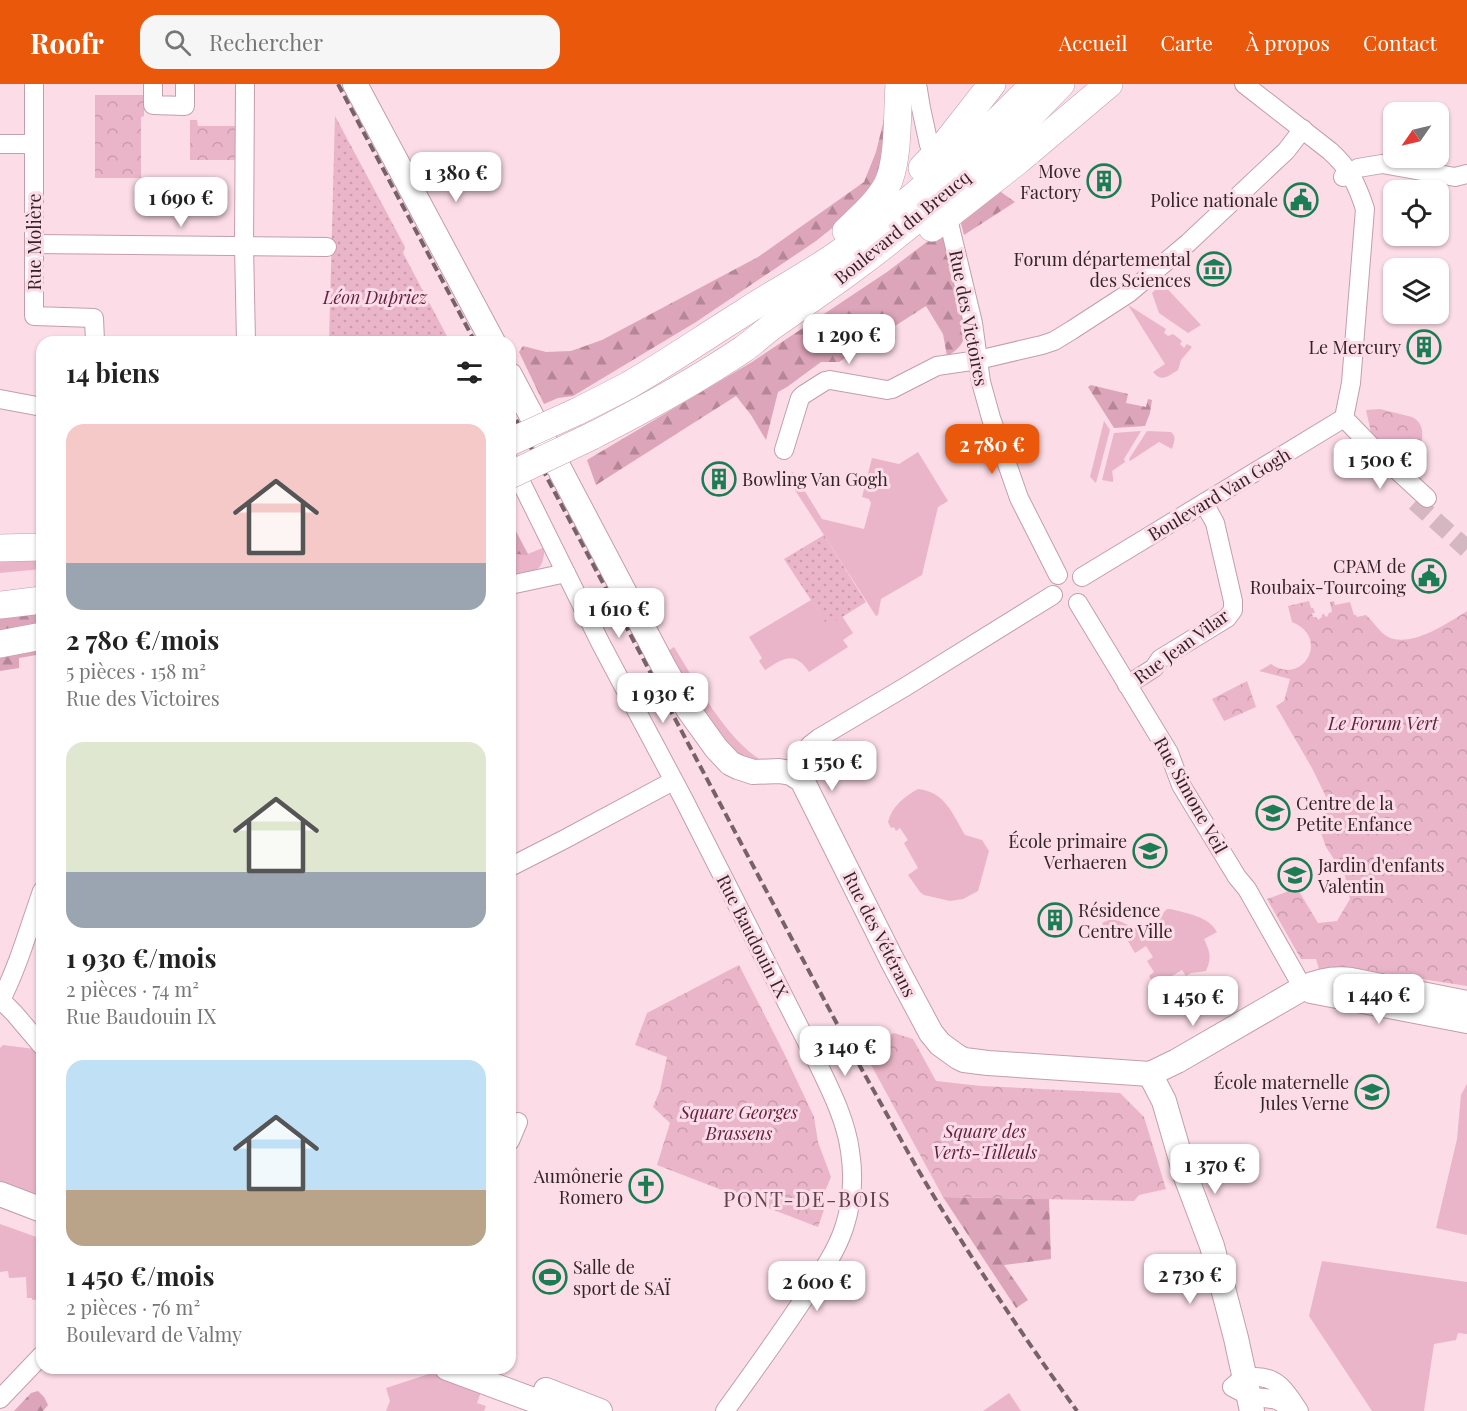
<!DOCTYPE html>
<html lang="fr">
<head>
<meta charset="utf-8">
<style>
  :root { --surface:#fff; --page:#f6f6f6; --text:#222; --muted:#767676; --accent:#ea580c }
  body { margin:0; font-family:"Playfair Display",serif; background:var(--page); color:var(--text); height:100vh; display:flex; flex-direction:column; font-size:22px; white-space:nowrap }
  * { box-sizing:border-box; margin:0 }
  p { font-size:20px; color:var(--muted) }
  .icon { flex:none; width:33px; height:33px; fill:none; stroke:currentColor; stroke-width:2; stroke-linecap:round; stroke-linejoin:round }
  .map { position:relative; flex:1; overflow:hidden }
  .drawer { position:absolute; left:36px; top:252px; width:480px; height:1038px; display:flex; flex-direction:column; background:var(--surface); border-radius:18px; box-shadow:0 2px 4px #0004 }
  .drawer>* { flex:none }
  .needle { width:39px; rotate:236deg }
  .controls { position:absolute; left:1383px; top:18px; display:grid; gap:12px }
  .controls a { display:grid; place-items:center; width:66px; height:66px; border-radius:12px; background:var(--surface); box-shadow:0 2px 4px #0004; font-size:30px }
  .price { position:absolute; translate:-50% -51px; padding:0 14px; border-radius:12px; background:#fff; color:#222; font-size:20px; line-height:39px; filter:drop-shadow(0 2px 3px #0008) }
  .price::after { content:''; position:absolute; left:50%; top:36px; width:18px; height:14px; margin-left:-9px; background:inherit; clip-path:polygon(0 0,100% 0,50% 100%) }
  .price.on { background:var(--accent); color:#fff }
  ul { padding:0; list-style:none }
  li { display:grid; align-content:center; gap:12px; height:318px; padding:0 30px }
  li span { display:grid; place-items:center; height:186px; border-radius:18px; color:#555 }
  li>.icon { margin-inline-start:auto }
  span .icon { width:108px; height:108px; fill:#fffc; stroke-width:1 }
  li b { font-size:26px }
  h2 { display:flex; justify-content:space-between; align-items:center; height:72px; padding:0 30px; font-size:26px }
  header { display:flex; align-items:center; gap:36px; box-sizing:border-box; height:84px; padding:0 30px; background:var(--accent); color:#fff }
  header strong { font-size:28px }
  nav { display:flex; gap:33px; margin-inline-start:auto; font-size:21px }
  .search { width:420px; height:54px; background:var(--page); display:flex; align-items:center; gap:15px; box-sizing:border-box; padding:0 21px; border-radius:18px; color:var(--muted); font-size:22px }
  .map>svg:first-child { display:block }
  .grass { fill:#eab5c8 }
  .forest { fill:url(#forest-firs) }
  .park { fill:url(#park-crowns) }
  .garden { fill:url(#garden-dots) }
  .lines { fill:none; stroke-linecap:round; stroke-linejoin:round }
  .minor-tunnel { stroke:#d4b7c0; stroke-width:18; stroke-dasharray:18 9; stroke-linecap:butt }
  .minor-casing { stroke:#c39eab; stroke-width:20 }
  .major-casing { stroke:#c39eab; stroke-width:26 }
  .highway-casing { stroke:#c39eab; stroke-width:28 }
  .minor { stroke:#fff; stroke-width:18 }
  .major { stroke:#fff; stroke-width:24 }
  .highway { stroke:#fff; stroke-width:27 }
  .rail { stroke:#766268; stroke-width:4; stroke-dasharray:9 4.5; stroke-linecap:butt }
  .highway-bridge-casing { stroke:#c39eab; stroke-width:28; stroke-linecap:butt }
  .highway-bridge { stroke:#fff; stroke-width:27 }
  .labels { text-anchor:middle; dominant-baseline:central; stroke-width:6; stroke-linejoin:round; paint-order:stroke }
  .poi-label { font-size:18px; fill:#332429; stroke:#fcdce6; text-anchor:end }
  .street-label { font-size:18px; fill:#332429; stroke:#fcdce6 }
  .park-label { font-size:18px; font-style:italic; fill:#63213e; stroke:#fcdce6 }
  .quarter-label { font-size:21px; letter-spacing:1.5px; fill:#62424e; stroke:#fcdce6 }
</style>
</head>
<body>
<header>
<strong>Roofr</strong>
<div class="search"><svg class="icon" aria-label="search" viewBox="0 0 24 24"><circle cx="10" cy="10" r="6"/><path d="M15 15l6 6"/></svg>Rechercher</div>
<nav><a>Accueil</a><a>Carte</a><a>À propos</a><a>Contact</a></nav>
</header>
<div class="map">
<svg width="1467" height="1327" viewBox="0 0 1467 1327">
  <defs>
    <pattern id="forest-firs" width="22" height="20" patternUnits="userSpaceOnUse" patternTransform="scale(1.5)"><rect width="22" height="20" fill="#dda5b9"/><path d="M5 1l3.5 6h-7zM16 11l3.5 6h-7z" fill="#b48696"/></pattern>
    <pattern id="park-crowns" width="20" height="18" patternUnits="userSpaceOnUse" patternTransform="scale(1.5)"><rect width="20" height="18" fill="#eab5c8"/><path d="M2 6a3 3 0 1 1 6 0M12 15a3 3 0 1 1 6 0" fill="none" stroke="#c99cac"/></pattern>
    <pattern id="garden-dots" width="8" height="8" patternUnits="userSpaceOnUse" patternTransform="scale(1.5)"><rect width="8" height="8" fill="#eab5c8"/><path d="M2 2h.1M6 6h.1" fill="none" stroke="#c99cac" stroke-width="1.8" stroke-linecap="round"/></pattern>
  </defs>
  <rect width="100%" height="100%" fill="#fcdce6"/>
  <g class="grass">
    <path d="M1162,199L1201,241L1188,249L1159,229L1152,209Z"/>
    <path d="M1128,221L1166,245L1164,249L1168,252L1173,250L1182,257L1180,260L1184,264L1187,260L1192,263L1181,276L1178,286C1168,292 1162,299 1153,288L1165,280Z"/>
    <path d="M1104,337L1110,346L1096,399L1090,393Z"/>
    <path d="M1141,347L1124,375L1125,378L1112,387L1113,394V398L1102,396L1114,349Z"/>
    <path d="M1147,347L1171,348C1177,353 1174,358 1172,365L1159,358L1130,377L1129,375Z"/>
    <path d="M918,368L948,417L938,423L922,491L881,515L878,531L876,532L786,392L793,388L822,435L864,445L871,419L869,415L862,413L872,374L899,380Z"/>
    <path d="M0,450L2,458L42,456V485L0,489Z"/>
    <path d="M545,463C544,468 544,474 542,479C537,490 521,491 510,493V471L516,470H528Z"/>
    <path d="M811,516L828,541L842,532L853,549L843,556L848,563L809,588C795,566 783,574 765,586L759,577L762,574L749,553Z"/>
    <path d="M674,563C697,600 725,654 762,677L743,679L715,646L668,567Z"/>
    <path d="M918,705C945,708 952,729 965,751L982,756L989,767L978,807L963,815L950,817L924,811L920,808L908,791L918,784L904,759L908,756L900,744L896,747L894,743L891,744L888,738C892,722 904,713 918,705Z"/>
    <path d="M1167,825H1171C1188,830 1208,832 1217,848L1204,855C1210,868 1212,873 1206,887L1191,889L1186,892L1182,886L1155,902L1149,892L1154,888L1147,877L1153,873L1146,862L1135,869L1125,852L1119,855L1116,850L1110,853L1102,839L1111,835L1119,837L1149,850C1161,847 1158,832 1167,825Z"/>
    <path d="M3,961L34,965L42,973V1112L0,1097V964Z"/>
    <path d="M1467,1000V1151L1436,1144L1457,1055L1461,1011Z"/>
    <path d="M0,1140L42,1155V1215L32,1216V1214H27L26,1193L9,1194L8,1187L0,1188Z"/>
    <path d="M1322,1177L1467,1198V1250L1458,1249L1456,1256L1434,1260L1424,1327H1372L1309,1232Z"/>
    <path d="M432,1289L481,1308L477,1319L486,1322L484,1327H386L390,1317L386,1304Z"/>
    <path d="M1009,1309L1021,1327H983Z"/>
  </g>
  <g class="forest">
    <path d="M886,27L890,75L872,112L816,157L696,238L573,312L558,314L544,320L519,268L523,262L546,268L571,267L602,256L758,173L864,98L876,68Z"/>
    <path d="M998,106L1015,118L964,151L959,132Z"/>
    <path d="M944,145L968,241C965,256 961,265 947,272L943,250L926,222L839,278H821L787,303L778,308L766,356L751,331L736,312L596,401L587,376L752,278L887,188Z"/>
    <path d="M1091,301L1128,310L1126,319L1146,323L1148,315L1152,316L1150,329L1145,342L1114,344L1088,303Z"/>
    <path d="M510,436L528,470V471L516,470L510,471Z"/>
    <path d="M42,529V541L0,550V534Z"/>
    <path d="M42,560V570L19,574V584L0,587V570Z"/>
    <path d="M943,1113L1049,1115L1051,1175L1004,1181L1028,1216L1016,1224Z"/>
    <path d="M38,1307L44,1313L48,1321L43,1327H14L31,1309Z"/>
  </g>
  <g class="park">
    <path d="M95,11H144V32L141,33V94H95Z"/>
    <path d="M190,36H197L198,42H236V76H190Z"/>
    <path d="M1380,325L1412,333C1430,342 1420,364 1416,379L1404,383L1372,353L1366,326Z"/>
    <path d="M1309,517L1311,524H1313L1315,529H1312L1313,533H1316L1318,536L1322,533V530H1324L1325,532L1327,533L1329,529L1332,528L1330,518L1334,517L1335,521L1350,518L1354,531H1356L1357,533L1366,531C1373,537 1378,546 1385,551C1407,567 1448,539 1467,527V902L1345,883L1319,885L1316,875H1301L1267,815L1297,804L1318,839L1337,837L1350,815L1345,792L1326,763L1317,738L1329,719L1312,684L1276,622L1284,617L1290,595L1259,587L1271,580C1303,603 1331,553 1292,538L1288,522Z"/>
    <path d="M1247,597L1256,623L1224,637L1212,615Z"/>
    <path d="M739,881L783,967L814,1033L818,1058L831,1093L823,1112L819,1116L825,1123L818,1143L657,1081L670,1039L653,1023L660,1006L667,973L635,961L647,929Z"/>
    <path d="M894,949L913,955L936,997L981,1002L1120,1009L1144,1033L1166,1105L1139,1111L1134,1117L943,1113L863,966Z"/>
  </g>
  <g class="garden">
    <path d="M335,32L405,163L403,169L450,258H329Z"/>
    <path d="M824,451L866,518L828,542L784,475Z"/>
  </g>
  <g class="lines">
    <path class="minor-tunnel" d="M1415,418L1467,465"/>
    <g class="minor-casing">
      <g id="minor">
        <path d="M34,0V232L94,234L95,258"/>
        <path d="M153,0V21L185,22V0"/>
        <path d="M245,0L244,162L246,258"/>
        <path d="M917,0L921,24L929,61"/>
        <path d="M0,60H34"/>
        <path d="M1343,93L1358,84L1382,80L1455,93L1467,90"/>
        <path d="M950,143L973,239L981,298L991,334L1019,414L1058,491"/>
        <path d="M34,160L327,163"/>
        <path d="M0,315L42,323"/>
        <path d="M1344,334L1376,367L1427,414"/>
        <path d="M784,366L800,314L803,311L825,297L830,296L887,306L892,305L937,282L978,276L1042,261L1054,257L1072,246L1129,209L1188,159L1286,67L1303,45"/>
        <path d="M512,380L601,560L683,714L819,982C832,1009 846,1037 850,1067C854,1092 852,1120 844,1144C835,1171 817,1195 801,1219C777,1255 751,1291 725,1327"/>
        <path d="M1082,493L1344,334L1351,299L1365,125C1357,100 1349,84 1330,67L1244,0"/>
        <path d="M510,501L566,489"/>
        <path d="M1078,519L1169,669L1181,701L1237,793L1247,805L1303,904"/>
        <path d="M1127,601L1154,584L1160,575L1227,534L1233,526V517L1215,439L1204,419"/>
        <path d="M791,689L810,661L819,654L905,603L1053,511"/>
        <path d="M510,783L565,755L673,697"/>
        <path d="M1,916L14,929L42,962"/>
        <path d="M0,918C18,883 29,844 42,807"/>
        <path d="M510,1057L518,1038"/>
        <path d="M0,1315L42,1271"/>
        <path d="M1291,1327C1277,1312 1273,1316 1255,1313C1247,1312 1240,1307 1232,1303C1239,1296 1244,1294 1254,1293C1278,1292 1287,1309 1299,1327"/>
      </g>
    </g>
    <g class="major-casing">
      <g id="major">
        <path d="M355,0L493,258"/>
        <path d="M510,291L665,585L688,625L716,664L730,679L738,683L753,688L779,687L791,689L802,696L892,876L931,949L940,960L958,973L964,976L988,979L1150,990L1177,977L1303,904C1318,897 1335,894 1351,896L1467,919"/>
        <path d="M1311,907L1467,937"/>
        <path d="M1150,990L1164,1017L1186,1093L1212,1162L1236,1254L1252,1327"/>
        <path d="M0,1110L42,1126"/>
        <path d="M447,1284L563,1327"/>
        <path d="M546,1306L600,1327"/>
      </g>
    </g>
    <g class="highway-casing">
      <g id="highway">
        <path d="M922,84L945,60L992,0"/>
        <path d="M932,144L1019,76L1109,0"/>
        <path d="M846,147C861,133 877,119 887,101C899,78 897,28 899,0"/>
        <path d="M576,328C594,319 612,310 629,301C669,278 706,252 745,228C775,208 808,191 838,170C908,121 974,62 1034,0"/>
        <path d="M592,352C643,326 694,298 742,266C752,259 761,251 771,243C798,224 826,205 853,185C927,130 998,67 1061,0"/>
        <path d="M0,464L42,463"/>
        <path d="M0,521L42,516"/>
        <path d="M0,560L42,552"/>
      </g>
    </g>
    <use href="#minor" class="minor"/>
    <use href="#major" class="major"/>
    <use href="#highway" class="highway"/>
    <g class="rail">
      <path d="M338,0L475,258"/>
      <path d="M510,324L853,970C879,1015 903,1061 930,1106C976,1182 1025,1255 1077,1327"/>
    </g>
    <g class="highway-bridge-casing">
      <g id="highway-bridge">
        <path d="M510,358L576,328"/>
        <path d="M510,391L592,352"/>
      </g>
    </g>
    <use href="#highway-bridge" class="highway-bridge"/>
  </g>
  <defs>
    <g id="building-ring" transform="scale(1.725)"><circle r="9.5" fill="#fcdce6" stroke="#1c7d55" stroke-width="1.5"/><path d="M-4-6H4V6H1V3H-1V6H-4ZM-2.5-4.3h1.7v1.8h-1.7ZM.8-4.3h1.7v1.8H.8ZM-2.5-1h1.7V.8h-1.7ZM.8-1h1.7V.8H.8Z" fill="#1c7d55"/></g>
    <g id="civic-ring" transform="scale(1.725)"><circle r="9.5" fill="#fcdce6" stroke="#1c7d55" stroke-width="1.5"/><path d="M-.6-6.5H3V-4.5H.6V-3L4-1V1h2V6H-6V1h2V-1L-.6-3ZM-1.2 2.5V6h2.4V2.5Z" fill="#1c7d55"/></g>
    <g id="museum-ring" transform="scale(1.725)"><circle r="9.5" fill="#fcdce6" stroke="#1c7d55" stroke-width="1.5"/><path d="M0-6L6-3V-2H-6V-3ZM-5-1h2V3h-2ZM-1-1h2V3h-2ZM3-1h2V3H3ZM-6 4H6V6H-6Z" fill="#1c7d55"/></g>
    <g id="school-ring" transform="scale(1.725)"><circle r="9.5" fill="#fcdce6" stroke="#1c7d55" stroke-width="1.5"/><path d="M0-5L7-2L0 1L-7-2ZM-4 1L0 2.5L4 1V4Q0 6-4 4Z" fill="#1c7d55"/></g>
    <g id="church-ring" transform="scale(1.725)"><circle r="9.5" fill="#fcdce6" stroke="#1c7d55" stroke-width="1.5"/><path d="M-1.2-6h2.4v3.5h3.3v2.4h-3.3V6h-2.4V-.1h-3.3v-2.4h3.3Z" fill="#1c7d55"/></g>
    <g id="stadium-ring" transform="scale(1.725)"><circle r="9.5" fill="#fcdce6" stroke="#1c7d55" stroke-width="1.5"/><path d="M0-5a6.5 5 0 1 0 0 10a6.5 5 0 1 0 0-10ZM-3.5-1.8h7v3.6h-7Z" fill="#1c7d55"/></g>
  </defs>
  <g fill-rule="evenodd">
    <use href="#building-ring" x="1104" y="97"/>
    <use href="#civic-ring" x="1301" y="116"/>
    <use href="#museum-ring" x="1214" y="185"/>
    <use href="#building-ring" x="1424" y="263"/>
    <use href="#building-ring" x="719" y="395"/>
    <use href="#civic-ring" x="1429" y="492"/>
    <use href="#school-ring" x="1273" y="729"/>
    <use href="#school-ring" x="1150" y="767"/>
    <use href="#school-ring" x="1295" y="791"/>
    <use href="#building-ring" x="1055" y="836"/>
    <use href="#school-ring" x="1372" y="1008"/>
    <use href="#church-ring" x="646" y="1102"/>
    <use href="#stadium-ring" x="550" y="1193"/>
  </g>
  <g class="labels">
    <g class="poi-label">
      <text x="1081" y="87">Move<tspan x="1081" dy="21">Factory</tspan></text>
      <text x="1278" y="116">Police nationale</text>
      <text x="1191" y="175">Forum départemental<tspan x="1191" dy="21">des Sciences</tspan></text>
      <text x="1401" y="263">Le Mercury</text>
      <text x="742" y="395" text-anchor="start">Bowling Van Gogh</text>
      <text x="1406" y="482">CPAM de<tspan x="1406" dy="21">Roubaix-Tourcoing</tspan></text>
      <text x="1296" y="719" text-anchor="start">Centre de la<tspan x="1296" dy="21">Petite Enfance</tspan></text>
      <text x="1127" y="757">École primaire<tspan x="1127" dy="21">Verhaeren</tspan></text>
      <text x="1318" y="781" text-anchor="start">Jardin d'enfants<tspan x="1318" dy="21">Valentin</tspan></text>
      <text x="1078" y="826" text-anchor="start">Résidence<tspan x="1078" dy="21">Centre Ville</tspan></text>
      <text x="1349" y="998">École maternelle<tspan x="1349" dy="21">Jules Verne</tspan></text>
      <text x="623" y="1092">Aumônerie<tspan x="623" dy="21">Romero</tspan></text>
      <text x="573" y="1183" text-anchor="start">Salle de<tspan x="573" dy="21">sport de SAÏ</tspan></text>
    </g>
    <g class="street-label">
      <text transform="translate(902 143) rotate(-39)">Boulevard du Breucq</text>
      <text transform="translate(34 158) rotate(-90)">Rue Molière</text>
      <text transform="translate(969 234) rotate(79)">Rue des Victoires</text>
      <text transform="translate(1219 410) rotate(-31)">Boulevard Van Gogh</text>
      <text transform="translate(1181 562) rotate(-36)">Rue Jean Vilar</text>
      <text transform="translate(1191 711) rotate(61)">Rue Simone Veil</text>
      <text transform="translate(880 850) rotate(63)">Rue des Vétérans</text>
      <text transform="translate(753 852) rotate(63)">Rue Baudouin IX</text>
    </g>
    <g class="park-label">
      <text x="375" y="213">Léon Dupriez</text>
      <text x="1383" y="639">Le Forum Vert</text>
      <text x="739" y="1028">Square Georges<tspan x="739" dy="21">Brassens</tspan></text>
      <text x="985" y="1047">Square des<tspan x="985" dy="21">Verts-Tilleuls</tspan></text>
    </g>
    <g class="quarter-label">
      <text x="807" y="1114">PONT-DE-BOIS</text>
    </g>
  </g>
</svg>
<div class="controls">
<a><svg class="needle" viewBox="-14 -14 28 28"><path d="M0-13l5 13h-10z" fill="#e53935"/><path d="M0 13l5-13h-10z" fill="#767676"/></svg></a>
<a><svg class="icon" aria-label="locate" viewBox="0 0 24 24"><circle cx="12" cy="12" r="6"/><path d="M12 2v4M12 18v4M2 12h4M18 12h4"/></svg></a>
<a><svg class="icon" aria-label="layers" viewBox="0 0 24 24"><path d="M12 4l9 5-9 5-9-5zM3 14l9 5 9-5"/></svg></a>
</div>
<b class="price" style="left:456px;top:119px">1 380 €</b>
<b class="price" style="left:181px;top:144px">1 690 €</b>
<b class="price" style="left:849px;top:281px">1 290 €</b>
<b class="price on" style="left:992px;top:391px">2 780 €</b>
<b class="price" style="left:1380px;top:406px">1 500 €</b>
<b class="price" style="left:619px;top:555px">1 610 €</b>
<b class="price" style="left:663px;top:640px">1 930 €</b>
<b class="price" style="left:832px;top:708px">1 550 €</b>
<b class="price" style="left:1379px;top:941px">1 440 €</b>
<b class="price" style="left:1193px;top:943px">1 450 €</b>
<b class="price" style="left:845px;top:993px">3 140 €</b>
<b class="price" style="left:1215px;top:1111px">1 370 €</b>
<b class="price" style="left:1190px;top:1221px">2 730 €</b>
<b class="price" style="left:817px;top:1228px">2 600 €</b>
<section class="drawer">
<h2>14 biens<svg class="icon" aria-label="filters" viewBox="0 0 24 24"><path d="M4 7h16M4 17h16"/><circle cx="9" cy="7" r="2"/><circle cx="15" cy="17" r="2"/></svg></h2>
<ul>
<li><span style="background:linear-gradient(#f6c9c9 75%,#9aa5b1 0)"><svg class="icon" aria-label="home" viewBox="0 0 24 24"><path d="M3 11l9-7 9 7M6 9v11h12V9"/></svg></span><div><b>2 780 €/mois</b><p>5 pièces · 158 m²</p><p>Rue des Victoires</p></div></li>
<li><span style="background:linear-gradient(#dfe7d0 70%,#9aa5b1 0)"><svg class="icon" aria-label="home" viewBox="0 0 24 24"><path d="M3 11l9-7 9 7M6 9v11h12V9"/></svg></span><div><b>1 930 €/mois</b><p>2 pièces · 74 m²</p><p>Rue Baudouin IX</p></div></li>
<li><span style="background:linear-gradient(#bfe0f5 70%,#b9a48a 0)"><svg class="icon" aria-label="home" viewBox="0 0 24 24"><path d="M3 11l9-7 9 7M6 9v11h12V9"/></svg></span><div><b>1 450 €/mois</b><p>2 pièces · 76 m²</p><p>Boulevard de Valmy</p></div></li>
</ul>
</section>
</div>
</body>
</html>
